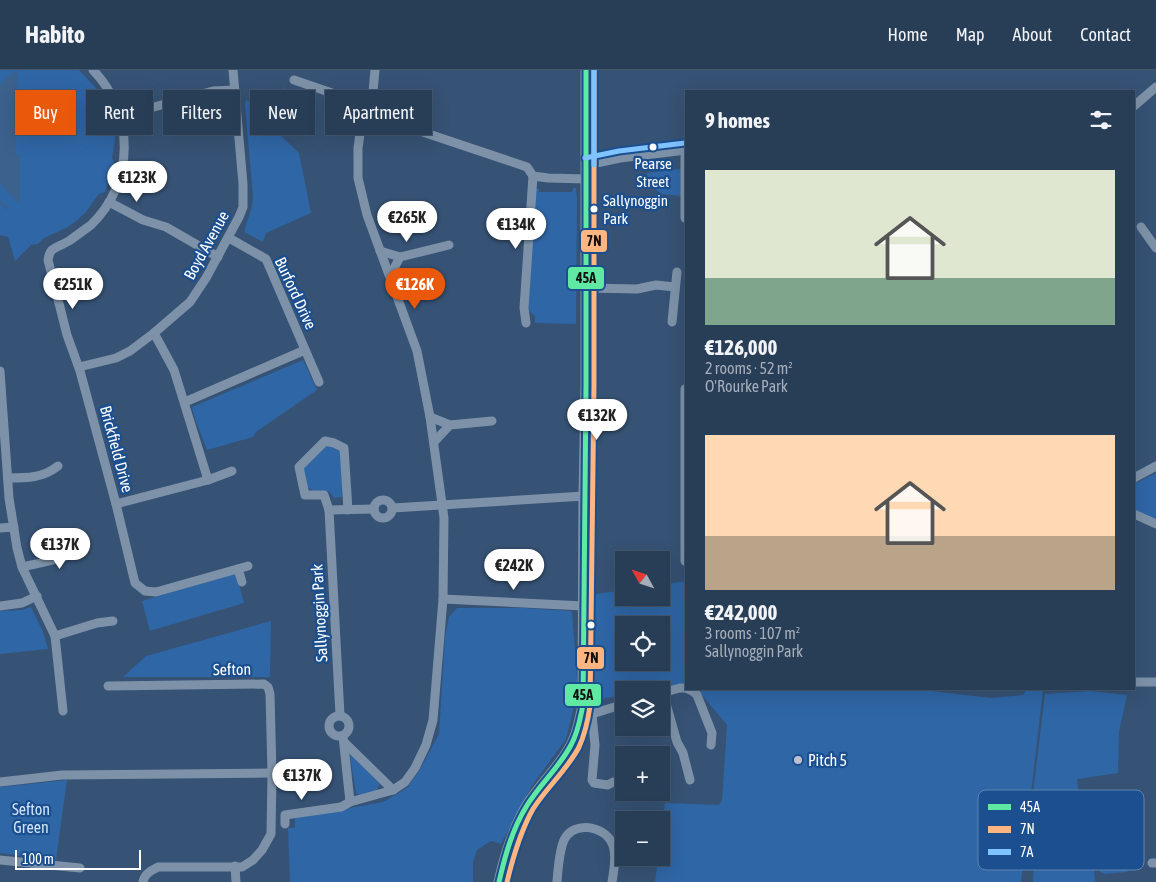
<!DOCTYPE html>
<html lang="en">
<head>
<meta charset="utf-8">
<style>
  :root { --surface:#283e57; --page:#344961; --text:#f1f3f6; --muted:#a5aeba; --line:#44576d; --accent:#ea580c }
  body { margin:0; font-family:"Asap Condensed",sans-serif; background:var(--page); color:var(--text); height:100vh; display:flex; flex-direction:column; font-size:19px; white-space:nowrap }
  * { box-sizing:border-box; margin:0 }
  p { font-size:16px; color:var(--muted) }
  .icon { flex:none; width:28px; height:28px; fill:none; stroke:currentColor; stroke-width:2; stroke-linecap:round; stroke-linejoin:round }
  .map { position:relative; flex:1; overflow:hidden }
  .panel { position:absolute; left:685px; top:20px; width:450px; height:600px; display:flex; flex-direction:column; background:var(--surface); border-radius:0px; box-shadow:0 5px 20px #0002,0 0 0 1px var(--line) }
  .panel>* { flex:none }
  .guide { position:absolute; left:15px; top:20px; width:475px; height:45px; display:flex; gap:10px }
  .needle { width:32px; rotate:310deg }
  .fabs { position:absolute; left:615px; top:481px; display:grid; gap:10px }
  .fabs a { display:grid; place-items:center; width:55px; height:55px; border-radius:0px; background:var(--surface); box-shadow:0 5px 20px #0002,0 0 0 1px var(--line); font-size:25px }
  .scale { position:absolute; left:15px; bottom:12px; width:126px; box-sizing:border-box; padding-left:5px; border:2px solid #fff; border-top:0; font-size:14px; line-height:18px; white-space:nowrap; color:#fff; -webkit-text-stroke:4px #1b4f8f; paint-order:stroke }
  .price { position:absolute; translate:-50% -42px; padding:0 11px; border-radius:18px; background:#fff; color:#222; font-size:16px; line-height:32px; filter:drop-shadow(0 1px 2px #0008) }
  .price::after { content:''; position:absolute; left:50%; top:30px; width:15px; height:11px; margin-left:-8px; background:inherit; clip-path:polygon(0 0,100% 0,50% 100%) }
  .price.current { background:var(--accent); color:#fff }
  ul { padding:0; list-style:none }
  li { display:grid; align-content:center; gap:10px; height:265px; padding:0 20px }
  li span { display:grid; place-items:center; height:155px; border-radius:0px; color:#555 }
  li>.icon { margin-inline-start:auto }
  span .icon { width:90px; height:90px; fill:#fffc; stroke-width:1 }
  li b { font-size:21px }
  h2 { display:flex; justify-content:space-between; align-items:center; height:60px; padding:0 20px; font-size:21px }
  .chip { padding:0 18px; border-radius:0px; background:var(--surface); box-shadow:0 5px 20px #0002,0 0 0 1px var(--line); font-size:18px; line-height:45px }
  .chip.current { background:var(--accent); color:#fff }
  header { display:flex; align-items:center; gap:30px; box-sizing:border-box; height:70px; padding:0 25px; background:var(--surface); border-bottom:1px solid var(--line) }
  header strong { font-size:24px }
  nav { display:flex; gap:28px; margin-inline-start:auto; font-size:18px }
  .map>svg:first-child { display:block }
  .green { fill:#2f66a5; fill-rule:evenodd }
  .water { fill:#3b618d }
  .lines { fill:none; stroke-linecap:round; stroke-linejoin:round }
  .stream { stroke:#3b618d; stroke-width:2.5 }
  .minor { stroke:#7d92a8; stroke-width:9 }
  .tertiary { stroke:#7d92a8; stroke-width:11 }
  .bus-1-casing { stroke:#1b4f8f; stroke-width:9 }
  .bus-2-casing { stroke:#1b4f8f; stroke-width:9 }
  .bus-3-casing { stroke:#1b4f8f; stroke-width:9 }
  .bus-1 { stroke:#60e9a3; stroke-width:5 }
  .bus-2 { stroke:#ffb580; stroke-width:5 }
  .bus-3 { stroke:#80c4ff; stroke-width:5 }
  .bus-dot { fill:#fff; stroke:#1b4f8f; stroke-width:2 }
  .poi-dot { fill:#b9c2ce; stroke:#1b4f8f; stroke-width:2 }
  .labels { text-anchor:middle; dominant-baseline:central; stroke-width:4.5; stroke-linejoin:round; paint-order:stroke }
  .bus-label { font-size:15px; fill:#fff; stroke:#1b4f8f }
  .street-label { font-size:16px; fill:#fff; stroke:#1b4f8f }
  .poi-label { font-size:16px; fill:#fff; stroke:#1b4f8f; text-anchor:start }
  .park-label { font-size:16px; fill:#cfe3fa; stroke:#1b4f8f }
  .key { fill:#1b4f8f; stroke:#5f84b1; stroke-width:1 }
  .key-label { font-size:14px; fill:#fff }
  .line-badge { stroke:#1b4f8f; stroke-width:2 }
  .pale-badge-label { font-size:14px; text-anchor:middle; font-weight:bold; fill:#111 }
</style>
</head>
<body>
<header>
<strong>Habito</strong>
<nav><a>Home</a><a>Map</a><a>About</a><a>Contact</a></nav>
</header>
<div class="map">
<svg width="1156" height="812" viewBox="0 0 1156 812">
  <rect width="100%" height="100%" fill="#365274"/>
  <g class="green">
    <path d="M0,0H79L96,18L108,39L113,55L115,68L112,89L114,91L105,122L99,124L85,143L75,152L66,158L44,168L38,174L31,175L15,191L8,167L0,165Z"/>
    <path d="M285,16L279,33L278,63L299,83L311,143L266,163L263,172L244,162L252,136L253,127L245,34L246,30C261,39 275,28 285,16Z"/>
    <path d="M681,99V126L662,124L650,116L647,103Z"/>
    <path d="M573,118H576L577,130L576,254L535,253V246L530,242L528,238L536,119H539V122H572Z"/>
    <path d="M303,290L317,320L256,362L253,367L207,380C202,365 195,353 192,337Z"/>
    <path d="M329,375L341,382L342,427L334,428L329,421H314L307,417L303,397L326,376Z"/>
    <path d="M1156,403V450L1134,441V414Z"/>
    <path d="M236,503L244,533L150,561L142,531Z"/>
    <path d="M686,511V613L649,620H624V625L588,631L589,525L624,520V528H661V515ZM624,555H661V592H624Z"/>
    <path d="M31,537L43,562L48,579L0,584V541L22,540Z"/>
    <path d="M457,538H524L572,541L578,621L566,669L531,717L501,774L491,771L477,780L473,792V812H290L288,758H295V748L383,732L407,718L419,701L439,664L445,567L449,547Z"/>
    <path d="M271,551L270,607H123L146,586Z"/>
    <path d="M697,619H915L991,628L1023,625L1026,620L1043,619L1021,812H655L658,788H661V764L665,733L719,735L722,730L727,655Z"/>
    <path d="M1090,621L1127,625L1119,662L1118,703L1077,709L1079,728L1045,752L1027,773L1045,624Z"/>
    <path d="M349,680L380,714L376,721L361,726L356,723Z"/>
    <path d="M67,710L56,790L0,783V717Z"/>
    <path d="M1075,743L1089,749L1092,767L1095,812H1033C1034,784 1038,771 1058,753C1064,748 1068,744 1075,743Z"/>
    <path d="M1133,752C1136,770 1140,788 1127,802L1105,804L1100,802L1098,754Z"/>
  </g>
  <path class="water" d="M17,0L19,59L16,60V84H20V132H18L10,125L0,112V15L6,8Z"/>
  <g class="lines">
    <path class="stream" d="M0,132L7,138"/>
    <g class="minor">
      <path d="M93,0C135,43 135,113 91,155C84,160 76,166 69,171C64,174 57,176 52,180C49,183 49,186 48,190L67,265L80,301L116,434L208,410L174,300L154,263"/>
      <path d="M294,10L332,23L359,37"/>
      <circle cx="368" cy="42" r="10"/>
      <path d="M372,32L375,0"/>
      <path d="M1134,36L1156,17"/>
      <path d="M121,46L213,21L235,20"/>
      <path d="M378,47L527,97L533,106L548,108L587,109"/>
      <path d="M587,95L620,88L686,80"/>
      <path d="M109,132L143,150L166,157L218,187"/>
      <path d="M685,148V80"/>
      <path d="M1141,157L1156,178"/>
      <path d="M229,168L266,189L319,312"/>
      <path d="M380,181L400,187"/>
      <path d="M390,206L400,187L449,175"/>
      <path d="M587,218L637,219L656,215L675,217"/>
      <path d="M672,252L677,202"/>
      <path d="M526,253L524,238L533,106"/>
      <path d="M79,297L116,288L130,281L154,263L190,232L206,208L239,147L243,137V114L233,0"/>
      <path d="M0,301L9,428L17,478L22,497L55,566L63,641"/>
      <path d="M685,319V491"/>
      <path d="M185,332L305,280"/>
      <path d="M430,347L450,355"/>
      <path d="M434,372L450,355L492,351"/>
      <path d="M8,408C27,408 43,408 58,396"/>
      <path d="M1134,408L1156,396"/>
      <path d="M208,410L232,401"/>
      <circle cx="383" cy="439" r="9"/>
      <path d="M116,434L135,513L145,521L156,522L248,496"/>
      <path d="M393,438L584,426"/>
      <path d="M329,440L324,425H305L299,397L325,371L334,373L344,378L348,440"/>
      <path d="M1134,444L1156,454"/>
      <path d="M0,458L14,457"/>
      <path d="M22,497C43,492 67,489 85,476"/>
      <path d="M238,499L242,512"/>
      <path d="M443,529L584,536"/>
      <path d="M0,536L22,533L37,526"/>
      <path d="M55,566L97,553L113,551"/>
      <path d="M1134,612H1156"/>
      <path d="M108,616L264,614L268,617L270,624L272,703L271,764L262,780L253,790L242,797H158C152,800 144,804 143,812"/>
      <path d="M688,619L694,622L697,625L712,663L711,675"/>
      <path d="M661,623L680,618H686"/>
      <path d="M663,623L677,672L683,683L690,710"/>
      <path d="M586,644H592L624,634"/>
      <path d="M592,644L595,675L592,710L594,713L608,715L613,712"/>
      <path d="M340,645L329,440L374,439"/>
      <circle cx="339" cy="656" r="10"/>
      <path d="M343,666L350,732L393,720L405,712L415,698L426,675L433,650L443,529L444,448L430,347L417,281L367,145L358,108V78L362,50"/>
      <path d="M344,672L393,720"/>
      <path d="M0,712L62,705L272,703"/>
      <path d="M285,754V745L341,737L350,732"/>
      <path d="M0,790L80,798"/>
      <path d="M1152,793H1156"/>
      <path d="M235,796L236,812"/>
      <path d="M557,812C558,799 559,782 564,770C574,750 604,756 612,773C617,783 614,801 612,812"/>
    </g>
    <path class="tertiary" d="M499,812C505,785 512,761 526,737C538,716 557,700 569,679C577,666 580,650 583,635L584,426L586,315V0"/>
    <g class="bus-1-casing">
      <path id="bus-1" d="M499,812C505,786 512,760 526,737C539,715 559,698 571,675C578,663 580,649 583,635L586,315V0"/>
    </g>
    <g class="bus-2-casing">
      <path id="bus-2" d="M507,812C513,787 520,762 533,739C547,717 567,700 579,677C585,664 588,650 590,636L594,315V0"/>
    </g>
    <g class="bus-3-casing">
      <g id="bus-3">
        <path d="M594,0V95"/>
        <path d="M585,88L619,81L685,73"/>
      </g>
    </g>
    <use href="#bus-1" class="bus-1"/>
    <use href="#bus-2" class="bus-2"/>
    <use href="#bus-3" class="bus-3"/>
  </g>
  <g class="bus-dot">
    <circle cx="653" cy="77" r="4.5"/>
    <circle cx="594" cy="139" r="4.5"/>
    <circle cx="591" cy="555" r="4.5"/>
  </g>
  <circle class="poi-dot" cx="798" cy="690" r="5"/>
  <g class="labels">
    <g class="bus-label">
      <text x="653" y="93">Pearse<tspan x="653" dy="18">Street</tspan></text>
      <text x="603" y="130" text-anchor="start">Sallynoggin<tspan x="603" dy="18">Park</tspan></text>
    </g>
    <g class="street-label">
      <text transform="translate(206 175) rotate(-61)">Boyd Avenue</text>
      <text transform="translate(296 223) rotate(65)">Burford Drive</text>
      <text transform="translate(117 379) rotate(75)">Brickfield Drive</text>
      <text transform="translate(319 543) rotate(-93)">Sallynoggin Park</text>
      <text transform="translate(232 599) rotate(-1)">Sefton</text>
    </g>
    <g class="poi-label">
      <text x="808" y="690">Pitch 5</text>
    </g>
    <g class="park-label">
      <text x="31" y="739">Sefton<tspan x="31" dy="18">Green</tspan></text>
    </g>
  </g>
  <rect x="978" y="720" width="166" height="80" rx="8" class="key"/>
  <rect x="988" y="734" width="23" height="6" fill="#60e9a3"/>
  <rect x="988" y="756" width="23" height="7" fill="#ffb580"/>
  <rect x="988" y="779" width="23" height="6" fill="#80c4ff"/>
  <g class="key-label">
    <text x="1020" y="742">45A</text>
    <text x="1020" y="764">7N</text>
    <text x="1020" y="787">7A</text>
  </g>
  <g class="line-badge">
    <rect x="580" y="159" width="28" height="24" rx="5" fill="#ffb580"/>
    <rect x="567" y="196" width="38" height="24" rx="5" fill="#60e9a3"/>
    <rect x="576" y="576" width="29" height="24" rx="5" fill="#ffb580"/>
    <rect x="564" y="613" width="38" height="24" rx="5" fill="#60e9a3"/>
  </g>
  <g class="pale-badge-label">
    <text x="594" y="176">7N</text>
    <text x="586" y="213">45A</text>
    <text x="591" y="593">7N</text>
    <text x="583" y="630">45A</text>
  </g>
</svg>
<div class="fabs">
<a><svg class="needle" viewBox="-14 -14 28 28"><path d="M0-13l5 13h-10z" fill="#e53935"/><path d="M0 13l5-13h-10z" fill="#a5aeba"/></svg></a>
<a><svg class="icon" aria-label="locate" viewBox="0 0 24 24"><circle cx="12" cy="12" r="6"/><path d="M12 2v4M12 18v4M2 12h4M18 12h4"/></svg></a>
<a><svg class="icon" aria-label="layers" viewBox="0 0 24 24"><path d="M12 4l9 5-9 5-9-5zM3 14l9 5 9-5"/></svg></a>
<a>+</a>
<a>−</a>
</div>
<div class="scale">100 m</div>
<b class="price" style="left:137px;top:133px">€123K</b>
<b class="price" style="left:407px;top:173px">€265K</b>
<b class="price" style="left:516px;top:180px">€134K</b>
<b class="price" style="left:73px;top:240px">€251K</b>
<b class="price current" style="left:415px;top:240px">€126K</b>
<b class="price" style="left:597px;top:371px">€132K</b>
<b class="price" style="left:60px;top:500px">€137K</b>
<b class="price" style="left:514px;top:521px">€242K</b>
<b class="price" style="left:302px;top:731px">€137K</b>
<div class="guide">
<a class="chip current">Buy</a>
<a class="chip">Rent</a>
<a class="chip">Filters</a>
<a class="chip">New</a>
<a class="chip">Apartment</a>
</div>
<section class="panel">
<h2>9 homes<svg class="icon" aria-label="filters" viewBox="0 0 24 24"><path d="M4 7h16M4 17h16"/><circle cx="9" cy="7" r="2"/><circle cx="15" cy="17" r="2"/></svg></h2>
<ul>
<li><span style="background:linear-gradient(#dfe7d0 70%,#7fa58c 0)"><svg class="icon" aria-label="home" viewBox="0 0 24 24"><path d="M3 11l9-7 9 7M6 9v11h12V9"/></svg></span><div><b>€126,000</b><p>2 rooms · 52 m²</p><p>O'Rourke Park</p></div></li>
<li><span style="background:linear-gradient(#ffd9b3 65%,#b9a48a 0)"><svg class="icon" aria-label="home" viewBox="0 0 24 24"><path d="M3 11l9-7 9 7M6 9v11h12V9"/></svg></span><div><b>€242,000</b><p>3 rooms · 107 m²</p><p>Sallynoggin Park</p></div></li>
</ul>
</section>
</div>
</body>
</html>
